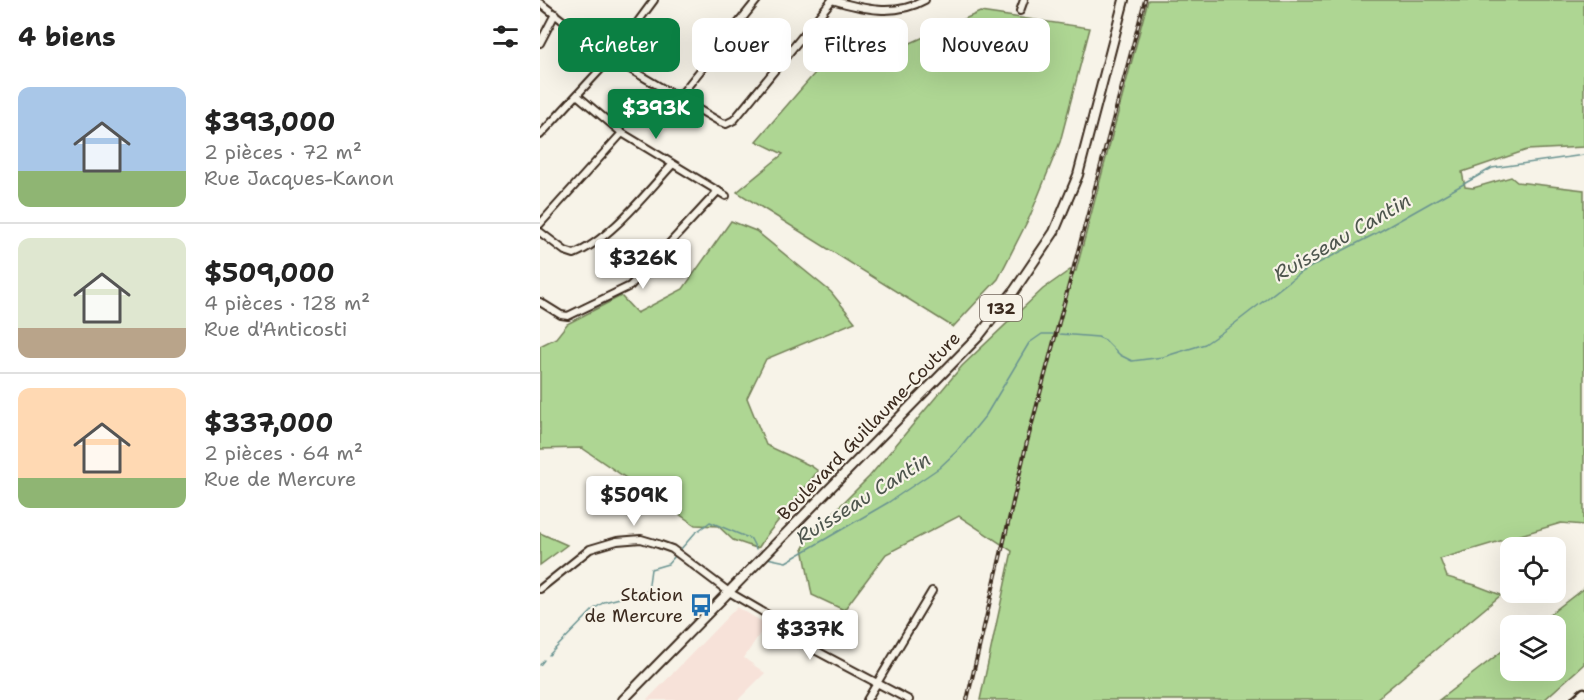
<!DOCTYPE html>
<html lang="fr">
<head>
<meta charset="utf-8">
<style>
  :root { --surface:#fff; --page:#f2f2f2; --text:#222; --muted:#767676; --line:#e0e0e0; --accent:#0b8043 }
  body { margin:0; font-family:"Shantell Sans",sans-serif; background:var(--page); color:var(--text); height:100vh; display:flex; flex-direction:column; font-size:22px; white-space:nowrap }
  * { box-sizing:border-box; margin:0 }
  p { font-size:20px; color:var(--muted) }
  .icon { flex:none; width:33px; height:33px; fill:none; stroke:currentColor; stroke-width:2; stroke-linecap:round; stroke-linejoin:round }
  .map { position:relative; flex:1; overflow:hidden }
  .side { display:flex; flex-direction:column; background:var(--surface); width:540px }
  .side>* { flex:none }
  .top-card { position:absolute; left:18px; top:18px; width:570px; height:54px; display:flex; gap:12px }
  .tools { position:absolute; left:960px; top:537px; display:grid; gap:12px }
  .tools a { display:grid; place-items:center; width:66px; height:66px; border-radius:12px; background:var(--surface); box-shadow:0 6px 24px #0002; font-size:30px }
  .price { position:absolute; translate:-50% -51px; padding:0 14px; border-radius:6px; background:#fff; color:#222; font-size:20px; line-height:39px; filter:drop-shadow(0 2px 3px #0008) }
  .price::after { content:''; position:absolute; left:50%; top:36px; width:18px; height:14px; margin-left:-9px; background:inherit; clip-path:polygon(0 0,100% 0,50% 100%) }
  .price.active { background:var(--accent); color:#fff }
  ul { padding:0; list-style:none }
  li { display:flex; align-items:center; gap:18px; height:150px; padding:0 18px }
  li+li { border-top:2px solid var(--line) }
  li span { display:grid; place-items:center; flex:none; width:168px; height:120px; border-radius:12px; color:#555 }
  li>.icon { margin-inline-start:auto }
  span .icon { width:72px; height:72px; fill:#fffc; stroke-width:1 }
  li b { font-size:26px }
  h2 { display:flex; justify-content:space-between; align-items:center; height:72px; padding:0 18px; font-size:26px }
  .pill { padding:0 21px; border-radius:12px; background:var(--surface); box-shadow:0 6px 24px #0002; font-size:21px; line-height:54px }
  .pill.active { background:var(--accent); color:#fff }
  main { display:flex; flex:1; min-height:0 }
  .map>svg:first-child { display:block }
  .built { fill:#f7e2d9 }
  .green { fill:#aed693; stroke:#748058; stroke-width:1.5 }
  .lines { fill:none; stroke-linecap:round; stroke-linejoin:round }
  .stream { stroke:#699391; stroke-width:1.5 }
  .minor-casing { stroke:#3b2a1e; stroke-width:10 }
  .major-casing { stroke:#3b2a1e; stroke-width:12 }
  .highway-casing { stroke:#3b2a1e; stroke-width:13 }
  .minor { stroke:#f7f3e8; stroke-width:6 }
  .major { stroke:#f7f3e8; stroke-width:8 }
  .highway { stroke:#f7f3e8; stroke-width:8 }
  .rail-casing { stroke:#3b2a1e; stroke-width:4 }
  .rail { stroke:#f7f3e8; stroke-width:1.5; stroke-dasharray:4.5; stroke-linecap:butt }
  .labels { text-anchor:middle; dominant-baseline:central; stroke-width:4.5; stroke-linejoin:round; paint-order:stroke }
  .shield { fill:#f7f3e8; stroke:#73665b; stroke-width:1.5 }
  .shield-label { font-size:16px; font-weight:bold; fill:#3b2a1e }
  .street-label { font-size:18px; fill:#3b2a1e; stroke:#f7f3e8 }
  .poi-label { font-size:18px; fill:#3b2a1e; stroke:#f7f3e8; text-anchor:end }
  .water-label { font-size:20px; font-style:italic; fill:#4e564e; stroke:#f7f3e8 }
</style>
</head>
<body>
<main>
<section class="side">
<h2>4 biens<svg class="icon" aria-label="filters" viewBox="0 0 24 24"><path d="M4 7h16M4 17h16"/><circle cx="9" cy="7" r="2"/><circle cx="15" cy="17" r="2"/></svg></h2>
<ul>
<li><span style="background:linear-gradient(#a9c7e8 70%,#8fb573 0)"><svg class="icon" aria-label="home" viewBox="0 0 24 24"><path d="M3 11l9-7 9 7M6 9v11h12V9"/></svg></span><div><b>$393,000</b><p>2 pièces · 72 m²</p><p>Rue Jacques-Kanon</p></div></li>
<li><span style="background:linear-gradient(#dfe7d0 75%,#b9a48a 0)"><svg class="icon" aria-label="home" viewBox="0 0 24 24"><path d="M3 11l9-7 9 7M6 9v11h12V9"/></svg></span><div><b>$509,000</b><p>4 pièces · 128 m²</p><p>Rue d'Anticosti</p></div></li>
<li><span style="background:linear-gradient(#ffd9b3 75%,#8fb573 0)"><svg class="icon" aria-label="home" viewBox="0 0 24 24"><path d="M3 11l9-7 9 7M6 9v11h12V9"/></svg></span><div><b>$337,000</b><p>2 pièces · 64 m²</p><p>Rue de Mercure</p></div></li>
</ul>
</section>
<div class="map">
<svg width="1044" height="700" viewBox="0 0 1044 700">
  <rect width="100%" height="100%" fill="#f7f3e8"/>
  <filter id="ink" filterUnits="userSpaceOnUse"><feTurbulence type="fractalNoise" baseFrequency=".0167" numOctaves="2"/><feDisplacementMap in="SourceGraphic" scale="12" xChannelSelector="R" yChannelSelector="G"/><feConvolveMatrix kernelMatrix="1 2 1 2 8 2 1 2 1" color-interpolation-filters="sRGB"/></filter>
  <g filter="url(#ink)">
    <path class="built" d="M197,607L226,624L204,658L225,673L198,700H107Z"/>
    <g class="green">
      <path d="M608,0H1044V147L987,150L922,172L925,187L933,188L971,177L977,182L1044,190V525L1021,523L900,559L907,577L935,585L961,595L835,700H440L472,551L419,516L346,554L304,610L272,595L263,548L271,535L329,477L422,366L503,289L530,270L536,271Z"/>
      <path d="M440,12L550,28L520,142L490,216L458,279L413,327L197,192L243,154L216,141L301,43L366,45Z"/>
      <path d="M191,221L216,231L291,292L315,322L226,359L207,398L226,445L271,466L278,471L226,536L219,547L216,548L193,540L178,526L155,525L42,448L0,449V346L16,338L27,324L81,296L97,313L143,289Z"/>
      <path d="M0,533L27,545L0,565Z"/>
      <path d="M1044,588V664L1004,700H899L970,645V670H1016V626L996,625Z"/>
    </g>
    <g class="lines">
      <g class="stream">
        <path d="M520,334L558,337L565,340L580,355L592,361L623,357L665,344L694,324L761,272L835,234L952,168L1044,155"/>
        <path d="M140,550L155,533L170,522L211,539L216,549"/>
        <path d="M227,558L246,562L349,502L399,468L416,452L446,415L489,343L502,334H513"/>
        <path d="M9,655L54,609L64,602L108,591L111,569L128,564L135,556"/>
        <path d="M0,665L4,660"/>
      </g>
      <g class="minor-casing">
        <g id="minor">
          <path d="M292,0C323,9 355,17 385,0"/>
          <path d="M0,3L71,58L180,122L186,124L194,120L292,0"/>
          <path d="M480,11L484,0"/>
          <path d="M0,43L15,14"/>
          <path d="M38,96L82,133L186,196"/>
          <path d="M139,97L217,0"/>
          <path d="M0,135L71,58L114,0"/>
          <path d="M0,224L82,133"/>
          <path d="M0,232L25,251L34,254C70,240 105,194 132,165"/>
          <path d="M0,302L21,315L28,316L90,286L178,191"/>
          <path d="M0,589L50,549L77,541L101,539L118,544L132,549L189,592L235,619L271,648L369,700"/>
          <path d="M327,700L392,591"/>
        </g>
      </g>
      <g class="major-casing">
        <path id="major" d="M83,700L438,337L474,291L514,232L538,175L584,0"/>
      </g>
      <g class="highway-casing">
        <path id="highway" d="M1036,700L1044,693"/>
      </g>
      <use href="#minor" class="minor"/>
      <use href="#major" class="major"/>
      <use href="#highway" class="highway"/>
      <g class="rail-casing">
        <path id="rail" d="M427,700L486,446L605,0"/>
      </g>
      <use href="#rail" class="rail"/>
    </g>
  </g>
  <defs>
    <g id="bus-bare" transform="scale(1.8)"><path d="M-5-6H5V4H4V6H2V4H-2V6H-4V4H-5ZM-3.5-4V0h7V-4ZM-3.5 1.2v1.5H-2V1.2ZM2 1.2v1.5H3.5V1.2Z" fill="#1f6fb2" stroke="#f7f3e8" stroke-width="2.5" paint-order="stroke"/></g>
  </defs>
  <g fill-rule="evenodd">
    <use href="#bus-bare" x="161" y="605"/>
  </g>
  <g class="labels">
    <rect class="shield" x="440" y="295" width="42" height="26" rx="4.5"/>
    <g class="shield-label">
      <text x="461" y="308">132</text>
    </g>
    <g class="street-label">
      <text transform="translate(329 426) rotate(-46)">Boulevard Guillaume-Couture</text>
    </g>
    <g class="poi-label">
      <text x="143" y="595">Station<tspan x="143" dy="21">de Mercure</tspan></text>
    </g>
    <g class="water-label">
      <text transform="translate(802 237) rotate(-30)">Ruisseau Cantin</text>
      <text transform="translate(323 498) rotate(-32)">Ruisseau Cantin</text>
    </g>
  </g>
</svg>
<div class="tools">
<a><svg class="icon" aria-label="locate" viewBox="0 0 24 24"><circle cx="12" cy="12" r="6"/><path d="M12 2v4M12 18v4M2 12h4M18 12h4"/></svg></a>
<a><svg class="icon" aria-label="layers" viewBox="0 0 24 24"><path d="M12 4l9 5-9 5-9-5zM3 14l9 5 9-5"/></svg></a>
</div>
<b class="price active" style="left:116px;top:140px">$393K</b>
<b class="price" style="left:103px;top:290px">$326K</b>
<b class="price" style="left:94px;top:527px">$509K</b>
<b class="price" style="left:270px;top:661px">$337K</b>
<div class="top-card">
<a class="pill active">Acheter</a>
<a class="pill">Louer</a>
<a class="pill">Filtres</a>
<a class="pill">Nouveau</a>
</div>
</div>
</main>
</body>
</html>
